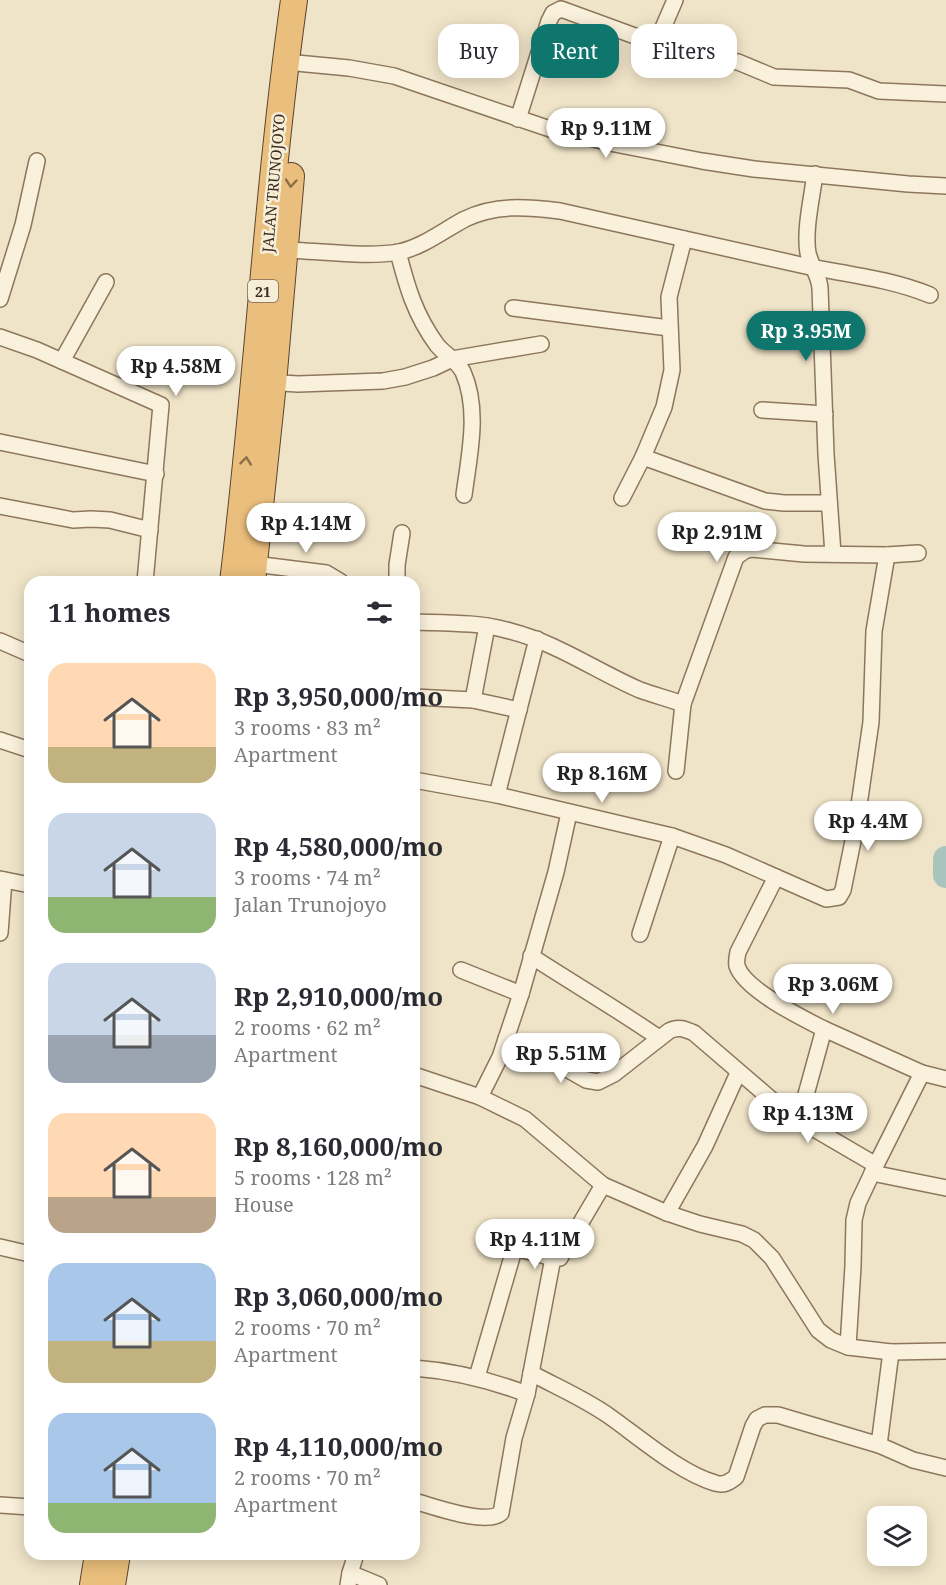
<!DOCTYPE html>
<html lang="en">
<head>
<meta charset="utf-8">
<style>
  :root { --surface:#fff; --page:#f7f7f7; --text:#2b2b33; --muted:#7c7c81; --accent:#0f766e }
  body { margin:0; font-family:"Noto Serif",serif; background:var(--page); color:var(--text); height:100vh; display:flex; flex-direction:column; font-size:22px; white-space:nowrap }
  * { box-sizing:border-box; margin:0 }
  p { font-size:20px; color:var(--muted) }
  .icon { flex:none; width:33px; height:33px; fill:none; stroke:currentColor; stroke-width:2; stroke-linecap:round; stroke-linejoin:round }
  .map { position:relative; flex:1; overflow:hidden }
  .panel { position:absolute; left:24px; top:576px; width:396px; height:984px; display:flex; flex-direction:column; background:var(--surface); border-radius:18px; box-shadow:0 3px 15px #0003 }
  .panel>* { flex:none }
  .top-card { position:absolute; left:438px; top:24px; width:417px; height:54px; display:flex; gap:12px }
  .controls { position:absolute; left:867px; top:1506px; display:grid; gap:12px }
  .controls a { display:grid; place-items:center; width:60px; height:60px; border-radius:12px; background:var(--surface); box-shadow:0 3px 15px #0003; font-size:30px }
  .price { position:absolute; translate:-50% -51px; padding:0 14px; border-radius:21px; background:#fff; color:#222; font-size:20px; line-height:39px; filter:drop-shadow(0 2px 3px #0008) }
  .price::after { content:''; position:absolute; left:50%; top:36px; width:18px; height:14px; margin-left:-9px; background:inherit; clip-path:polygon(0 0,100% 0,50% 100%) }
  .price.selected { background:var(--accent); color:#fff }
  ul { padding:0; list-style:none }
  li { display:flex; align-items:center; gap:18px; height:150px; padding:0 24px }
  li span { display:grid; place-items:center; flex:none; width:168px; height:120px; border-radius:18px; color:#555 }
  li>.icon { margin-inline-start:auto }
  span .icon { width:72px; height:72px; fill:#fffc; stroke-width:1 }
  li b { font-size:26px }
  h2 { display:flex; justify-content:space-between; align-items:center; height:72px; padding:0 24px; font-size:26px }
  .pill { padding:0 21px; border-radius:18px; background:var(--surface); box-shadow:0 3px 15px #0003; font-size:21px; line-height:54px }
  .pill.selected { background:var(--accent); color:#fff }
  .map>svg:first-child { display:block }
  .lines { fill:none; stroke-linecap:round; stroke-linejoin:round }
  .river { stroke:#a9c4bc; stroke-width:26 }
  .minor-casing { stroke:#8d765c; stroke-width:18 }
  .trunk-casing { stroke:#5b4430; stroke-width:28 }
  .minor { stroke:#faf1dc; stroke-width:15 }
  .trunk { stroke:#eabe7c; stroke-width:26 }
  .oneway { stroke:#8b6f49 }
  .labels { text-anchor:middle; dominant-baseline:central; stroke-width:5; stroke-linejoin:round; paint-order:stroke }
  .shield { fill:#f7eed8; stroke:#756857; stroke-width:1.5 }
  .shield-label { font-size:14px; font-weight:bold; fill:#3d2e20 }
  .street-label { font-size:15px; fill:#3d2e20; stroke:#f7eed8 }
</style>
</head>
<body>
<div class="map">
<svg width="946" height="1585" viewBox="0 0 946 1585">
  <rect width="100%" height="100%" fill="#f0e4c8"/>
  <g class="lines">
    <path class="river" d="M946,859V875"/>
    <g class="minor-casing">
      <g id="minor">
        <path d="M656,44L675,0"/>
        <path d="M286,62L349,68L394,76L550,129L615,144L702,161L754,169L908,184L946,186"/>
        <path d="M518,119L549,21L553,13L561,9L665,47L697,57L738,62L774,77L849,80L879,91L946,94"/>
        <path d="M815,174C812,197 804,231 808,253C811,266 819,275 820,288L826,454L833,554"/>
        <path d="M279,250C316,250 364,258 399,252C423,247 444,230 465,219C496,204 527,207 560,211C640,229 721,247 801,265C844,274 888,278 930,295"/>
        <path d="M398,252C407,287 415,315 437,345C445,355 457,360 463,372C480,410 469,456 464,495"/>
        <path d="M0,299L23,225L37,161"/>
        <path d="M513,308L669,328"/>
        <path d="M0,337L37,350L161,405L145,582"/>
        <path d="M62,361L106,282"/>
        <path d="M266,382L298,384L383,381L405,377L433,368L452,359L541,344"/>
        <path d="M762,410L825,414"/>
        <path d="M0,442L156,474"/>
        <path d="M643,457L765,501L784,503H829"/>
        <path d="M622,498L643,457L664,407L672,370L669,297L684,239"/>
        <path d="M0,506L73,520L91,519L110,520L150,530"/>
        <path d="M254,564L326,573L341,582"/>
        <path d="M397,582V565L402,533"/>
        <path d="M414,622C446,623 479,622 510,631C557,643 596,671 640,690C654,695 669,699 683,704"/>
        <path d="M0,641L30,654"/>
        <path d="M414,697L473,700L519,710"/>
        <path d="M473,700L487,626"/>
        <path d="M0,740L30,750"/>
        <path d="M676,771L683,704L736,557L746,550L752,549L804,554L887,555L918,553"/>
        <path d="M414,780L497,795L672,836L726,855L776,877"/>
        <path d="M497,795L537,639"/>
        <path d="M0,879L30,885"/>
        <path d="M0,933L4,880"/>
        <path d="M640,934L672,836"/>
        <path d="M531,956C574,984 617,1009 659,1038"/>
        <path d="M461,970L521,994"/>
        <path d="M824,1029C802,1018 745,990 737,966C736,961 737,957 738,952L776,877L826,899L839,897L843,890L856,826L871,722L874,631L887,555"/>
        <path d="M506,1039L537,1052L586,1080L598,1082L614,1074L669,1031C678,1026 685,1029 694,1033L772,1100L799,1120L876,1165L858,1203L854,1220L853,1266L848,1347"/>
        <path d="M414,1075L480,1097L525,1119L603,1185L667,1213L700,1224L742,1234L754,1240L772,1258L818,1330L831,1340L848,1347L891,1352L946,1351"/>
        <path d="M480,1097L500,1057L521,994L556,872L569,813"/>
        <path d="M799,1120L824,1029L922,1073L946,1079"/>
        <path d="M876,1165L922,1073"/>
        <path d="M872,1173L946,1188"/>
        <path d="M667,1213L705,1146L738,1073"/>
        <path d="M0,1247L30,1254"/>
        <path d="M414,1368C454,1371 490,1380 527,1394"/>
        <path d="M531,1373C557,1387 585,1399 609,1416C639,1437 680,1473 715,1483C724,1486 729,1482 736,1477L753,1426L757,1419L765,1415H778L879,1445L913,1460L946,1468"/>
        <path d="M477,1377L514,1250L519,1249L553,1258H560L603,1185"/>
        <path d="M879,1445L891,1352"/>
        <path d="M414,1501C433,1506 486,1526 501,1513L514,1438L527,1394L553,1258"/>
        <path d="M0,1505L30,1507"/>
        <path d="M350,1573L356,1554"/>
        <path d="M348,1585L350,1573L379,1585"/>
      </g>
    </g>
    <g class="trunk-casing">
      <g id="trunk">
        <path d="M233,582C257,388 267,193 294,0"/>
        <path d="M252,582L273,383L291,176"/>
        <path d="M93,1585L98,1554"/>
        <path d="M112,1585L117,1554"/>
      </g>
    </g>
    <use href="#minor" class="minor"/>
    <use href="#trunk" class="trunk"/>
  </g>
  <defs><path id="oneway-chevron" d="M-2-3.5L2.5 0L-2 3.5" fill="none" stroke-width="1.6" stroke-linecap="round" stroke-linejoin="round" transform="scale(1.5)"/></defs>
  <g class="oneway">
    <use href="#oneway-chevron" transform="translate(291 183) rotate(95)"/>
    <use href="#oneway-chevron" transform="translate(246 461) rotate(-84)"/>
  </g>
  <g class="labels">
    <rect class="shield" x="248" y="280" width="30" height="22" rx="4.5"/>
    <g class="shield-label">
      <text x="263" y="291">21</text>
    </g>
    <g class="street-label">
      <text transform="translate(273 183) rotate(-85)">JALAN TRUNOJOYO</text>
    </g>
  </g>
</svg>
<div class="controls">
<a><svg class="icon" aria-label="layers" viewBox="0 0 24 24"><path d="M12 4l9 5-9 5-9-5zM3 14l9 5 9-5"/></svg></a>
</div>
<b class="price" style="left:606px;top:159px">Rp 9.11M</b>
<b class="price selected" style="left:806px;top:362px">Rp 3.95M</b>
<b class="price" style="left:176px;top:397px">Rp 4.58M</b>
<b class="price" style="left:306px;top:554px">Rp 4.14M</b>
<b class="price" style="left:717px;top:563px">Rp 2.91M</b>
<b class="price" style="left:602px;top:804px">Rp 8.16M</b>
<b class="price" style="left:868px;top:852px">Rp 4.4M</b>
<b class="price" style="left:833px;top:1015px">Rp 3.06M</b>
<b class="price" style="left:561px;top:1084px">Rp 5.51M</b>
<b class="price" style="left:808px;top:1144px">Rp 4.13M</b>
<b class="price" style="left:535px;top:1270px">Rp 4.11M</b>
<div class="top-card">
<a class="pill">Buy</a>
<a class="pill selected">Rent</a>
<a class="pill">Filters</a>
</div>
<section class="panel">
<h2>11 homes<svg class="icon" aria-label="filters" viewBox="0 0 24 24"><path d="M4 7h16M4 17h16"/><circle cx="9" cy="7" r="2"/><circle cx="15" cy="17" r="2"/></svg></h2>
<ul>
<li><span style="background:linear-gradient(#ffd9b3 70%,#c2b280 0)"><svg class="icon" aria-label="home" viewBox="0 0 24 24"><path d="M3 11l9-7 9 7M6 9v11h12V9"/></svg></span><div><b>Rp 3,950,000/mo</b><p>3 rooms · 83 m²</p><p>Apartment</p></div></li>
<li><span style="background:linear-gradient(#c9d6e8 70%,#8fb573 0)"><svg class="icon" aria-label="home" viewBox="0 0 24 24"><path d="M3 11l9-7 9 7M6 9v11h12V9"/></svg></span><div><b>Rp 4,580,000/mo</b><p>3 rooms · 74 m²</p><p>Jalan Trunojoyo</p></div></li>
<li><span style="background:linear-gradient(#c9d6e8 60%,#9aa5b1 0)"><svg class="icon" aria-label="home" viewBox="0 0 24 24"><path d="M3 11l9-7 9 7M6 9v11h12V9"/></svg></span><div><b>Rp 2,910,000/mo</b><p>2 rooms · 62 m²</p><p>Apartment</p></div></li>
<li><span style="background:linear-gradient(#ffd9b3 70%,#b9a48a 0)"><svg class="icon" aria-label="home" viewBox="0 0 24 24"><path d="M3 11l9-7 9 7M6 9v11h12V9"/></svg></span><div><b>Rp 8,160,000/mo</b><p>5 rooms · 128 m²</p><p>House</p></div></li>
<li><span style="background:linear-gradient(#a9c7e8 65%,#c2b280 0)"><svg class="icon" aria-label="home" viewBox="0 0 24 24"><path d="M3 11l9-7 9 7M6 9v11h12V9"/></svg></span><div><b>Rp 3,060,000/mo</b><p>2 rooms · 70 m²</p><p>Apartment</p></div></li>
<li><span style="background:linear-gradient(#a9c7e8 75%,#8fb573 0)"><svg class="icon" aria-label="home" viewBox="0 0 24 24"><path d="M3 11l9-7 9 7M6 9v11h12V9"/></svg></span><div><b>Rp 4,110,000/mo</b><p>2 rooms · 70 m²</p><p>Apartment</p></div></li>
</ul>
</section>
</div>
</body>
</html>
